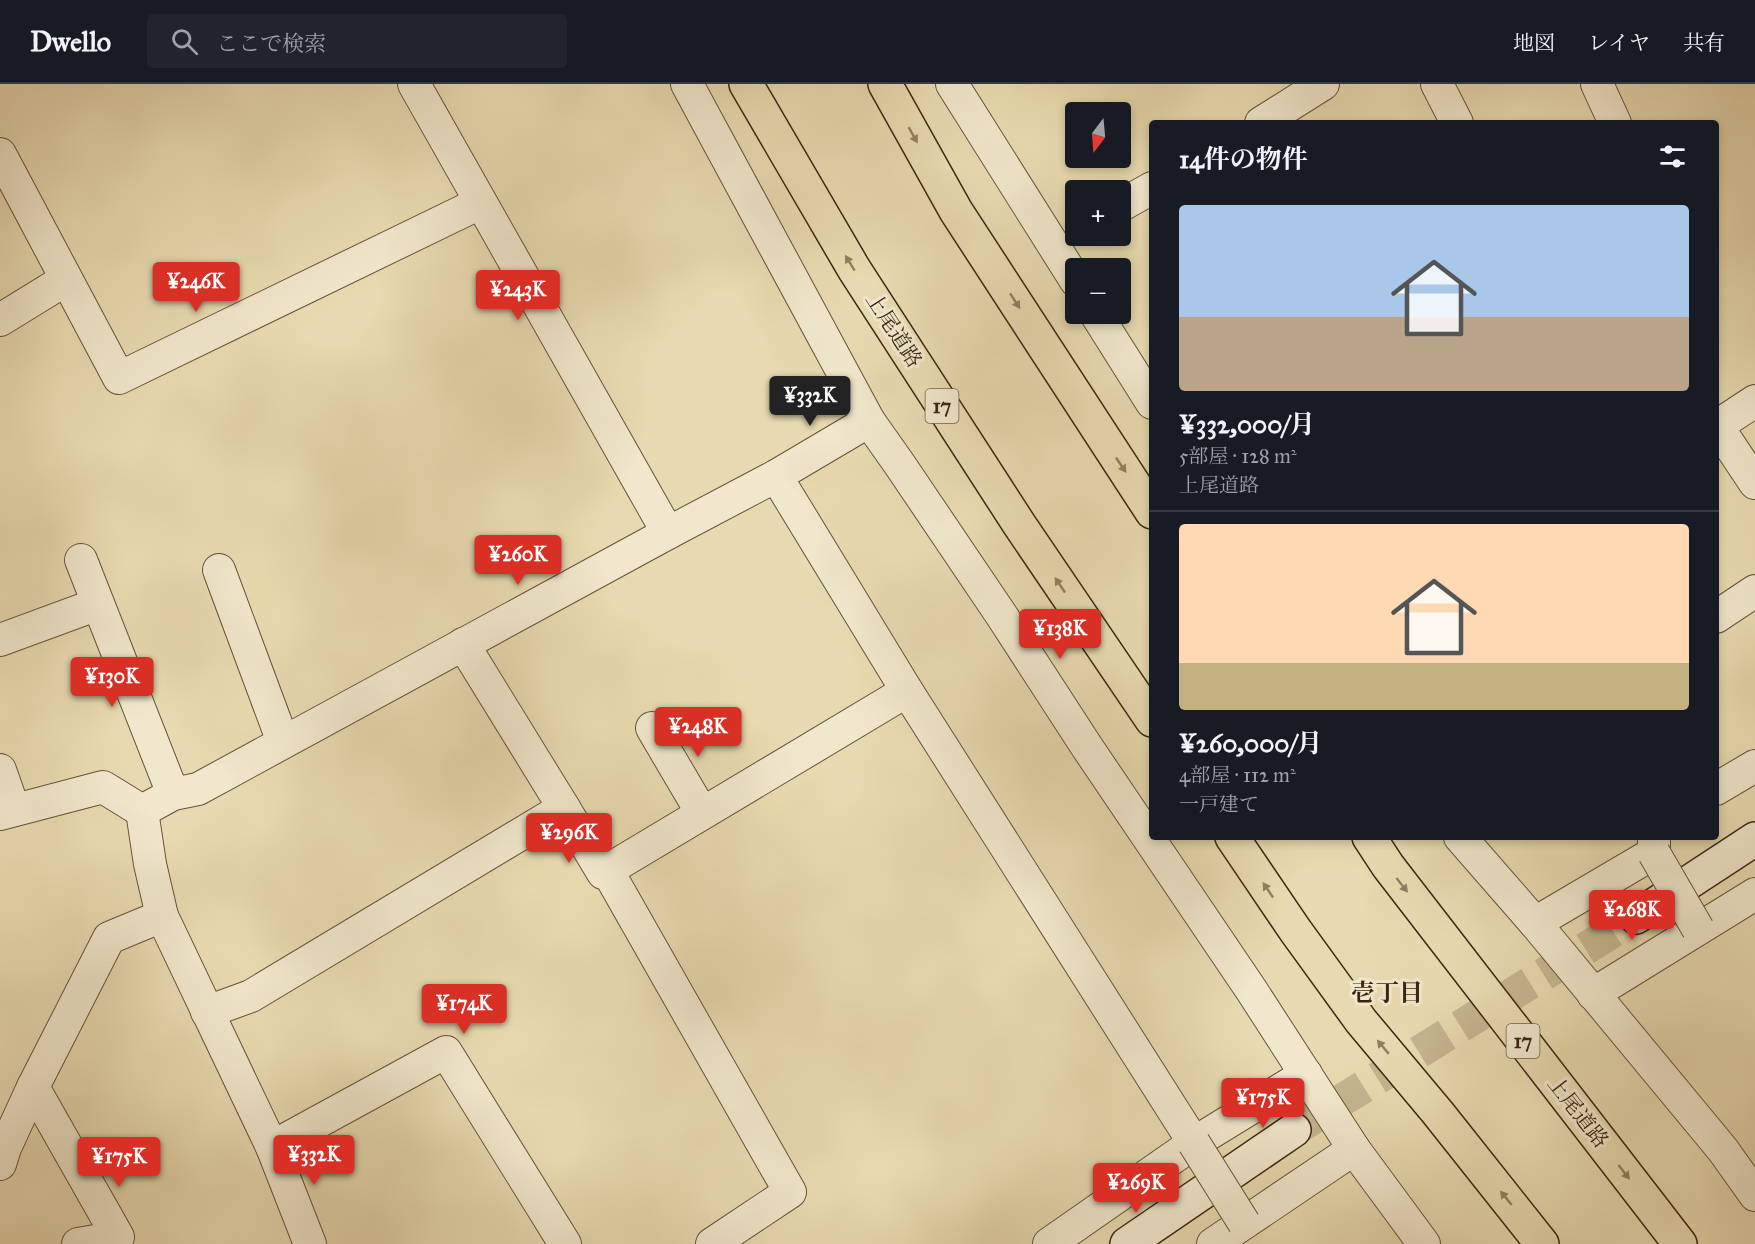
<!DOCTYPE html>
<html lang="ja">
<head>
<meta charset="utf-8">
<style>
  :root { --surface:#171b24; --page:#20242c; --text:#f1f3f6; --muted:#9ea1a6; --line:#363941; --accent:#d93025 }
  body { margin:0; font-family:"IM FELL Great Primer","Noto Serif JP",serif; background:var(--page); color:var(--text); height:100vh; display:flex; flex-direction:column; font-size:22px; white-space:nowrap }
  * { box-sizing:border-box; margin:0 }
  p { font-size:20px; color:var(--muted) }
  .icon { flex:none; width:33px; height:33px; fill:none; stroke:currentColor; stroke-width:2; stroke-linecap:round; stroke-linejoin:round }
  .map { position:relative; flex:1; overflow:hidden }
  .side { position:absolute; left:1149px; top:36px; width:570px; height:720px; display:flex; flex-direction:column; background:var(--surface); border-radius:6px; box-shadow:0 3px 9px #0003 }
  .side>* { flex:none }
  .needle { width:39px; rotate:196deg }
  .fabs { position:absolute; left:1065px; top:18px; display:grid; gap:12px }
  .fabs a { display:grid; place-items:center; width:66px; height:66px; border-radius:6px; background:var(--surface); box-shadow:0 3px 9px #0003; font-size:30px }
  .price { position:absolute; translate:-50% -51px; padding:0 14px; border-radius:6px; background:var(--accent); color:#fff; font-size:20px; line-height:39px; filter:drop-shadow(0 2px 3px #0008) }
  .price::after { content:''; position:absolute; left:50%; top:36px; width:18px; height:14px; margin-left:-9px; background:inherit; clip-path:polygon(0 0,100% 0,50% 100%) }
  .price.on { background:#222; color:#fff }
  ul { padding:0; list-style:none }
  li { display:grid; align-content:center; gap:12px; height:318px; padding:0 30px }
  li+li { border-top:2px solid var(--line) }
  li span { display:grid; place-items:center; height:186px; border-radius:6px; color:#555 }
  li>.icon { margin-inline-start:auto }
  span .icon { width:108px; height:108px; fill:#fffc; stroke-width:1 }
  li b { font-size:26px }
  h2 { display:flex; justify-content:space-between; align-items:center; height:72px; padding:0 30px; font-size:26px }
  header { display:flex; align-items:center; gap:36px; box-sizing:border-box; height:84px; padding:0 30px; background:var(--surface); border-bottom:2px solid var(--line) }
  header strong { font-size:28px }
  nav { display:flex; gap:33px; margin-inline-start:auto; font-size:21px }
  .search { width:420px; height:54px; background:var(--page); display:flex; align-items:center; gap:15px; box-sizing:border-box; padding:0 21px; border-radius:6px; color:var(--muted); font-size:22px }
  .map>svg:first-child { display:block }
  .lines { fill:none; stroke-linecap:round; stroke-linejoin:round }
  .secondary-tunnel { stroke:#c5b690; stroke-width:33; stroke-dasharray:33 16; stroke-linecap:butt }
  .street-casing { stroke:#655338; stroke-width:34 }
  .secondary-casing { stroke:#392610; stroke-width:36 }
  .highway-casing { stroke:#392610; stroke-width:36 }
  .street { stroke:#f0e7cc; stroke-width:32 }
  .secondary { stroke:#f0e7cc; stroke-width:33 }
  .highway { stroke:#e8dab0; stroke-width:33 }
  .street-bridge-casing { stroke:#655338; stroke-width:34; stroke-linecap:butt }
  .street-bridge { stroke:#f0e7cc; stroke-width:32 }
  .oneway { fill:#908060 }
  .labels { text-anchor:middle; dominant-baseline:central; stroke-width:6; stroke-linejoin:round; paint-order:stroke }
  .shield { fill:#f0e7cc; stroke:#706048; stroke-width:1.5 }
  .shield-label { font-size:20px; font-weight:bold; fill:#392610 }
  .street-label { font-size:21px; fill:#392610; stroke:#f0e7cc }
  .quarter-label { font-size:24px; font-weight:bold; fill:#392610; stroke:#f0e7cc }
</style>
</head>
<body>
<header>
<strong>Dwello</strong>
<div class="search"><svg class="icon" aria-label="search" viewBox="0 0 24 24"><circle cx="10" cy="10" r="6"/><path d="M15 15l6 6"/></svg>ここで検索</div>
<nav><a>地図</a><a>レイヤ</a><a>共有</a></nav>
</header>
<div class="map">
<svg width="1755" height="1160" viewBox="0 0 1755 1160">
  <rect width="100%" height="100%" fill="#e8dab0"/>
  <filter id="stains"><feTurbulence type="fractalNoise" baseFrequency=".00333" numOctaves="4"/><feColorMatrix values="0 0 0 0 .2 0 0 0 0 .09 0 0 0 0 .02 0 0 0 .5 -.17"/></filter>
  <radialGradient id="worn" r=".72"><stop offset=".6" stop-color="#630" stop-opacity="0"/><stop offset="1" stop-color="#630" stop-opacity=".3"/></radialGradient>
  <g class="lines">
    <path class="secondary-tunnel" d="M1294,1046L1636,833"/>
    <g class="street-casing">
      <g id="street">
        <path d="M414,0L668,449"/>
        <path d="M687,0L869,337L900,381L1002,532L1087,663L1252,907L1354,1065L1424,1160"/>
        <path d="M952,0L1076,197"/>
        <path d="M1437,0L1457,39"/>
        <path d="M1597,0L1615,39"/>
        <path d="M1261,39L1323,0"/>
        <path d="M0,70L119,294L480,119"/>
        <path d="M1120,122L1152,104"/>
        <path d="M1096,230L1152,319"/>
        <path d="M0,236L65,196"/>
        <path d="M1755,317L1717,342L1755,399"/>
        <path d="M776,392L907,607L1194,1059"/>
        <path d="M81,476L173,710"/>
        <path d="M219,486L283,658"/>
        <path d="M1716,533L1755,507"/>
        <path d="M0,556L98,520"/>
        <path d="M463,560L564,724"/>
        <path d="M652,644L702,729"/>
        <path d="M0,686L14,726"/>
        <path d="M1716,705L1755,682"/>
        <path d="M142,727L173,710L198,705L668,449L776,392L869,337"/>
        <path d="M0,730L103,703L142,727"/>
        <path d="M1460,753L1535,839L1723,1066L1755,1111"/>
        <path d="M607,786L790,1108L712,1160"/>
        <path d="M162,832L272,1063L310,1160"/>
        <path d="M1535,839L1654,769V753"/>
        <path d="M1593,910L1755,810"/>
        <path d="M207,928L251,912L564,724L603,789L907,607"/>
        <path d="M33,1003L118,1153L78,1160"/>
        <path d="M272,1063L446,968L565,1160"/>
        <path d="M0,1080L5,1064L33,1003L109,854L162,832L150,780L142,727"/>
        <path d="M1049,1160L1194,1059L1306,990"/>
        <path d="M1213,1160L1354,1065"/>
      </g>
    </g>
    <g class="secondary-casing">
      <g id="secondary">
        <path d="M1636,833L1755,755"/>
        <path d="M1127,1160L1294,1046"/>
      </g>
    </g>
    <g class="highway-casing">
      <g id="highway">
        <path d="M746,0L854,185L1019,440L1152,636"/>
        <path d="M885,0L956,127L1152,428"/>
        <path d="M1232,753L1295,846L1361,937L1438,1029L1542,1160"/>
        <path d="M1369,753L1388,782L1680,1160"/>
      </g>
    </g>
    <use href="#street" class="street"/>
    <use href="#secondary" class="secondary"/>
    <use href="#highway" class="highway"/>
    <g class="street-bridge-casing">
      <g id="street-bridge">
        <path d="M1654,769L1698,845"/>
        <path d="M1194,1059L1244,1139"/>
      </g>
    </g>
    <use href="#street-bridge" class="street-bridge"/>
  </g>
  <defs><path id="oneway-solid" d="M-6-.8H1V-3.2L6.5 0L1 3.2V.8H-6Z" transform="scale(1.5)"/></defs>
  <g class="oneway">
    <use href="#oneway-solid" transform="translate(913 51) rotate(61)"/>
    <use href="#oneway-solid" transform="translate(850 179) rotate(-121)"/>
    <use href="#oneway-solid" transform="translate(1015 217) rotate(57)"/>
    <use href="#oneway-solid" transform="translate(1121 381) rotate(56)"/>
    <use href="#oneway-solid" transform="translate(1060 501) rotate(-124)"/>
    <use href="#oneway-solid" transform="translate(1402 801) rotate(52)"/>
    <use href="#oneway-solid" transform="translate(1268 806) rotate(-124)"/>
    <use href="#oneway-solid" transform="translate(1383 963) rotate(-130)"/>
    <use href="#oneway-solid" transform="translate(1624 1088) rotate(52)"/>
    <use href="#oneway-solid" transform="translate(1506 1114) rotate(-129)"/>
  </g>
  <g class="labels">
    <g class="shield">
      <rect x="925.5" y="305" width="33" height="34" rx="4.5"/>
      <rect x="1506.5" y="940" width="33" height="34" rx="4.5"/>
    </g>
    <g class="shield-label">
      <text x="942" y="322">17</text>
      <text x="1523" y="957">17</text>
    </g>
    <g class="street-label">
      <text transform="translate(894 246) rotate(57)">上尾道路</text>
      <text transform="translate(1578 1028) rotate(52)">上尾道路</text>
    </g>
    <g class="quarter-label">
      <text x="1387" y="909">壱丁目</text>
    </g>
  </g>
  <rect width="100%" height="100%" filter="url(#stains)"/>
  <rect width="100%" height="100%" fill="url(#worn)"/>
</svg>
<div class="fabs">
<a><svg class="needle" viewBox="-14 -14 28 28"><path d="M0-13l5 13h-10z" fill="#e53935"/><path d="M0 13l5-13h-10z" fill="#9ea1a6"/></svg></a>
<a>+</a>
<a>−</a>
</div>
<b class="price" style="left:196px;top:229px">¥246K</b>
<b class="price" style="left:518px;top:237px">¥243K</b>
<b class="price on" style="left:810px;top:343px">¥332K</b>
<b class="price" style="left:518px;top:502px">¥260K</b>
<b class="price" style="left:1060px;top:576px">¥138K</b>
<b class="price" style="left:112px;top:624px">¥130K</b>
<b class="price" style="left:698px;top:674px">¥248K</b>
<b class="price" style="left:569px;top:780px">¥296K</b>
<b class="price" style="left:1632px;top:857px">¥268K</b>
<b class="price" style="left:464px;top:951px">¥174K</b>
<b class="price" style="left:1263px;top:1045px">¥175K</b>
<b class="price" style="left:314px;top:1102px">¥332K</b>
<b class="price" style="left:119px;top:1104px">¥175K</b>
<b class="price" style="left:1136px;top:1130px">¥269K</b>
<section class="side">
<h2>14件の物件<svg class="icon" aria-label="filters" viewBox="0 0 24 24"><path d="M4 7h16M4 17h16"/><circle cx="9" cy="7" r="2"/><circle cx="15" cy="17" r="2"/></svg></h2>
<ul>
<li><span style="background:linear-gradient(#a9c7e8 60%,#b9a48a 0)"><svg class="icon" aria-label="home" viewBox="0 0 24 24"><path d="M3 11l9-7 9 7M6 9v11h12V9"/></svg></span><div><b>¥332,000/月</b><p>5部屋 · 128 m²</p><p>上尾道路</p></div></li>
<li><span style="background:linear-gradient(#ffd9b3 75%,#c2b280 0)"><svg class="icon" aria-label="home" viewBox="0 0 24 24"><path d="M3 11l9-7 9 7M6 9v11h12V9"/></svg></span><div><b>¥260,000/月</b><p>4部屋 · 112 m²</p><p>一戸建て</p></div></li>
</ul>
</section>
</div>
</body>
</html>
